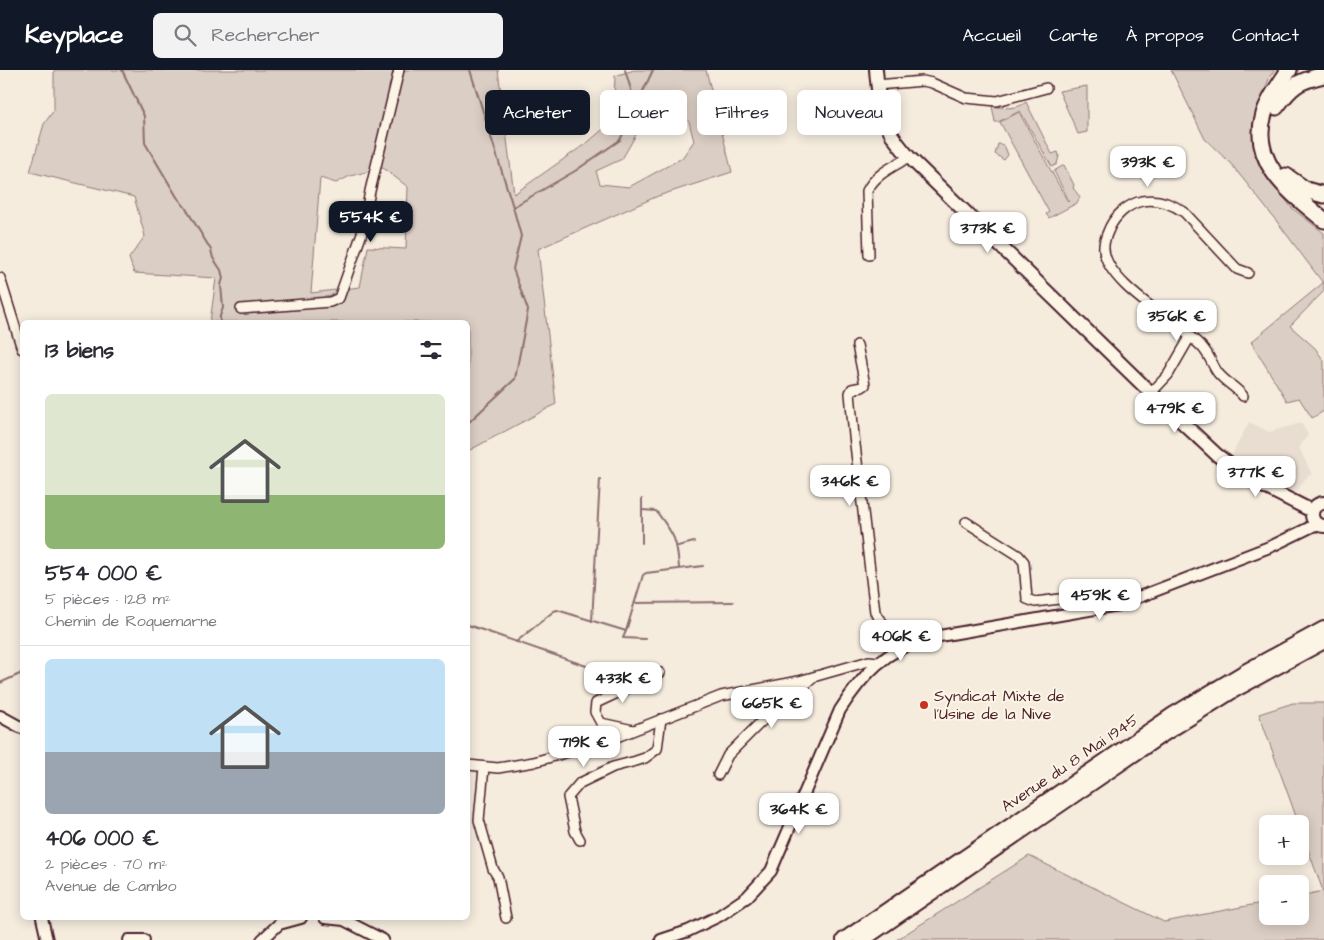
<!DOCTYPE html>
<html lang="fr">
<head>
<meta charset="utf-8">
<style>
  :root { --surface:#fff; --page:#f2f2f3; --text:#2b2b33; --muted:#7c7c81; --line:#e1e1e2; --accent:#111827 }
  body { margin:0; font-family:"Architects Daughter",sans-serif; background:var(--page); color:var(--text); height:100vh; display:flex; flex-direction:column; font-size:19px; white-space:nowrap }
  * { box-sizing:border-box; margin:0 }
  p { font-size:16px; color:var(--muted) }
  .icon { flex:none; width:28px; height:28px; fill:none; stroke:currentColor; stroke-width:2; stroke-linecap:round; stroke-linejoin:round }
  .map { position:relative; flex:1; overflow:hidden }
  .drawer { position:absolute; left:20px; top:250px; width:450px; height:600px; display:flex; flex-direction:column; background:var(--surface); border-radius:8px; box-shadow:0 2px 12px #0003 }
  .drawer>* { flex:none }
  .guide { position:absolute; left:485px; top:20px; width:475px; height:45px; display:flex; gap:10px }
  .fabs { position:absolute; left:1259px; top:745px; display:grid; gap:10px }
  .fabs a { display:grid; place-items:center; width:50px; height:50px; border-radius:8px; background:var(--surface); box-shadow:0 2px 12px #0003; font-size:25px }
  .price { position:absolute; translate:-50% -42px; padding:0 11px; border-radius:10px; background:#fff; color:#222; font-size:16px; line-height:32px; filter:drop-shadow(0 1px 2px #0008) }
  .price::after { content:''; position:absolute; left:50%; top:30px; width:15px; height:11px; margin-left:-8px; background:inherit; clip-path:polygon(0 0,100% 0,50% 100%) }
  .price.active { background:var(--accent); color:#fff }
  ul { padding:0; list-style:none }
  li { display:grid; align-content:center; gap:10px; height:265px; padding:0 25px }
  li+li { border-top:1px solid var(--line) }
  li span { display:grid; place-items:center; height:155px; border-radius:8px; color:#555 }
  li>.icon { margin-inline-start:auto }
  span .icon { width:90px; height:90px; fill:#fffc; stroke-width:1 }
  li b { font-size:21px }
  h2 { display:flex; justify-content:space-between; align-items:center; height:60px; padding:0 25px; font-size:21px }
  .tag { padding:0 18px; border-radius:8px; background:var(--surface); box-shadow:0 2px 12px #0003; font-size:18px; line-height:45px }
  .tag.active { background:var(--accent); color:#fff }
  header { display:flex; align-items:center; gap:30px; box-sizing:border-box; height:70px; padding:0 25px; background:var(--accent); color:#fff }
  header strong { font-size:24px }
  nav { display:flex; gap:28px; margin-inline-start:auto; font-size:18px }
  .search { width:350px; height:45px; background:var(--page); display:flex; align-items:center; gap:12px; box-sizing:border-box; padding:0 18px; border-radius:8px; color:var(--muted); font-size:19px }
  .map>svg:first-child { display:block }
  .built { fill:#e8ddd0 }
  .green { fill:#dbcec4; stroke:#927678; fill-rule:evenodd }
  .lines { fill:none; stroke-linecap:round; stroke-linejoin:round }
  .stream { stroke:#8c6e70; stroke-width:2 }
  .minor-casing { stroke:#4a1f2b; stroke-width:12 }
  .tertiary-casing { stroke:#4a1f2b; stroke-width:14 }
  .secondary-casing { stroke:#4a1f2b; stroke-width:16 }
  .trunk-casing { stroke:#4a1f2b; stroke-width:18 }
  .motorway-casing { stroke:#4a1f2b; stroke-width:19 }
  .minor { stroke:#fcf5e5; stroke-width:9 }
  .tertiary { stroke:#fcf5e5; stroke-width:10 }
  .secondary { stroke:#fcf5e5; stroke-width:12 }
  .trunk { stroke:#fcf5e5; stroke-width:14 }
  .motorway { stroke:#fcf5e5; stroke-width:15 }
  .poi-dot { fill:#c8321e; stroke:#fcf5e5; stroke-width:2 }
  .labels { text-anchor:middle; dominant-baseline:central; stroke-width:4; stroke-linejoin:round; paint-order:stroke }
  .poi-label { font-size:16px; fill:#4a1f2b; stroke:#fcf5e5; text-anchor:start }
  .street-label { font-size:16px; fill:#4a1f2b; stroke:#fcf5e5 }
</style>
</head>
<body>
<header>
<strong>Keyplace</strong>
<div class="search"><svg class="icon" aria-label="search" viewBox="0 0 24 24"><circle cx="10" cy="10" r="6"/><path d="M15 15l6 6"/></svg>Rechercher</div>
<nav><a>Accueil</a><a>Carte</a><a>À propos</a><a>Contact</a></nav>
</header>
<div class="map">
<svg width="1324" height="870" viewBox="0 0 1324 870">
  <rect width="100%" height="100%" fill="#f5ecde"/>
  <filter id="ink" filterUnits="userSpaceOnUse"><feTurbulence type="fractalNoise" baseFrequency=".02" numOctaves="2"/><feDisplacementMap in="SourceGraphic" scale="10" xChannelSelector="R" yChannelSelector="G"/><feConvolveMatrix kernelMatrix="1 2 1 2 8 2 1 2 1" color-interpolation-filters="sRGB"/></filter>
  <g filter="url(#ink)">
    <path class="built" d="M1249,352L1269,362L1301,353L1308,365L1299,377L1312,405L1308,406L1305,409L1296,423L1232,385Z"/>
    <g class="green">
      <path d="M54,0H498L514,124L588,72L608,55L614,31L615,6L634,0H706L732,102L658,126L538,179L556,334L468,381V252H210L216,208L134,203L129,188L145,166L134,127L30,102L44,54L54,40ZM673,32L689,52L694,71L682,88L629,117L600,114L596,101L622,89L648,44ZM383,98L408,117L406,179L368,177L360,217L311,223L320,108L336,113L350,106Z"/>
      <path d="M1171,0H1275L1270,6L1253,54L1261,98L1292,138L1324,163V221L1290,256L1315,278L1324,291V341L1312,348L1299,328L1287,331L1251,272L1323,213L1278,153L1232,95L1205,69Z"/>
      <path d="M1087,16V62L1078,64L1059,21Z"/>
      <path d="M1026,32L1052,84L1058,82L1059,86L1057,94L1052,97L1020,41L998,52H995L992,36C1003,38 1017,40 1026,32Z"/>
      <path d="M1019,42L1068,132L1069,131L1054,101L1064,95L1074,115L1073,118L1080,127L1077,133L1049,148L1046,144L1049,142L1000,52Z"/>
      <path d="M998,74H1001L1005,77L1008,85L1004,90L995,84Z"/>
      <path d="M1293,633H1324V870H896L1029,786L1164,852L1267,832L1268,846H1300V826L1323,821L1259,644Z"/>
    </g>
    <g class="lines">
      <g class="stream">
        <path d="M122,0L144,46L145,73L177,127L185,137L211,180L213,188L221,200L223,208L221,215L223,238L220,246V252"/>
        <path d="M470,0L513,137"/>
        <path d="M625,0L636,36"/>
        <path d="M468,353L515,309L528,240L513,199L521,166L513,137L575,101L620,70L653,0"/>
        <path d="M642,429V473"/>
        <path d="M642,440L656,441C674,465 677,468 679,498"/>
        <path d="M678,476L694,472"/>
        <path d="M635,533L733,532"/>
        <path d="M592,551L600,409"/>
        <path d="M468,555L592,598"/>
        <path d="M626,561L623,568L645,569"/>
        <path d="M516,572L554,541L557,540L626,561L643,505L646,503L703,496"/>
        <path d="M0,613L22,603"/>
      </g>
      <g class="minor-casing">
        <g id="minor">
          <path d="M877,15L923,11L932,13L966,28L997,31L1046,18"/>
          <path d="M869,185L867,121C875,104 893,97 909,87"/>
          <path d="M0,208L22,279"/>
          <path d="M241,239L330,232L339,228L362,163L370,121L399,0"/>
          <path d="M857,275L865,315L862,317L852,319L850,323L854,366L875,542C882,558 898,563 912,572"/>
          <path d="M1151,323L1168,305L1190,267"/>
          <path d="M1243,326C1236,317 1225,312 1218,303C1212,295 1209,284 1202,277C1177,251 1106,215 1104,179C1103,171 1107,164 1110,157C1116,145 1128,134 1142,131C1158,128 1171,133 1184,142L1237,199L1248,203"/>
          <path d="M966,452L1018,485L1024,492L1027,529L1035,532L1108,523L1120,527H1138"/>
          <path d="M633,660L601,653L595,642L596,633L660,603"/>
          <path d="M468,695L498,698L534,692L609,670L721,626L799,611L869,591L878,592"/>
          <path d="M484,697L479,750L493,799L498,807L506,848"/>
          <path d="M718,705L728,685L760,653L813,608"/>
          <path d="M580,770L575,761L568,727L580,713L613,697L636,691L645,688L657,679L661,649"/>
        </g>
      </g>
      <g class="tertiary-casing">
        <g id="tertiary">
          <path d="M0,646L22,658"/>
          <path d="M42,848L47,870"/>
          <path d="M325,848L344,850L383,870"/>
          <path d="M129,870H144"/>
          <path d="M262,870L279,854L301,848"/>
          <path d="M661,870L688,861L719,846L747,827L771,801L840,640C863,604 886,579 928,568L1118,535L1272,476L1317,454"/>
        </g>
      </g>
      <g class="secondary-casing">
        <g id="secondary">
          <path d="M876,0C878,22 880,46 892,65C897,73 903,80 909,87L1151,323L1217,385L1249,409L1312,441"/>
          <path d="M1324,433C1308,434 1308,455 1324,456"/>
        </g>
      </g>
      <g class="trunk-casing">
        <g id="trunk">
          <path d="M844,870L1173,645L1245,602L1324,559"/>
          <path d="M862,870L1160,666L1232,621L1324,571"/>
        </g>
      </g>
      <g class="motorway-casing">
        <g id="motorway">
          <path d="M1289,0C1280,14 1269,28 1264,44C1249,93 1291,123 1324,150"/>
          <path d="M1276,37C1292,15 1298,11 1324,5"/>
          <path d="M1286,106L1306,120L1324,125"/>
        </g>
      </g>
      <use href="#minor" class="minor"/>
      <use href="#tertiary" class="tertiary"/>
      <use href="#secondary" class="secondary"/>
      <use href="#trunk" class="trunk"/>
      <use href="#motorway" class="motorway"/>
    </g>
  </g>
  <circle class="poi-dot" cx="924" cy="635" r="5"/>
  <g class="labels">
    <g class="poi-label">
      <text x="934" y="626">Syndicat Mixte de<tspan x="934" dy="18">l'Usine de la Nive</tspan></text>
    </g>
    <g class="street-label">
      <text transform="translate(1070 693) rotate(-34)">Avenue du 8 Mai 1945</text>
    </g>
  </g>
</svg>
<div class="fabs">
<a>+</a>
<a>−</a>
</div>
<b class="price" style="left:1148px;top:118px">393K €</b>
<b class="price active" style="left:371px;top:173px">554K €</b>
<b class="price" style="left:988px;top:184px">373K €</b>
<b class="price" style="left:1177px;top:272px">356K €</b>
<b class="price" style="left:1175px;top:364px">479K €</b>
<b class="price" style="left:1256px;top:428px">377K €</b>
<b class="price" style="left:850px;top:437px">346K €</b>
<b class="price" style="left:1100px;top:551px">459K €</b>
<b class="price" style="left:901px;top:592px">406K €</b>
<b class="price" style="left:623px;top:634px">433K €</b>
<b class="price" style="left:772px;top:659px">665K €</b>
<b class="price" style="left:584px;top:698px">719K €</b>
<b class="price" style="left:799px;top:765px">364K €</b>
<div class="guide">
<a class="tag active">Acheter</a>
<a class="tag">Louer</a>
<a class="tag">Filtres</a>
<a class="tag">Nouveau</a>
</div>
<section class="drawer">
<h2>13 biens<svg class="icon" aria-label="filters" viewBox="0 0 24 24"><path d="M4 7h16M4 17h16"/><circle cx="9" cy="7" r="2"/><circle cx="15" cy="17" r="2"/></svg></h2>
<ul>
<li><span style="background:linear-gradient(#dfe7d0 65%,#8fb573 0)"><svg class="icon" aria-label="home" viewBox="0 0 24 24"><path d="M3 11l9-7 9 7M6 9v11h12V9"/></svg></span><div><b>554 000 €</b><p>5 pièces · 128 m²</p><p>Chemin de Roquemarne</p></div></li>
<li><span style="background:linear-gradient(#bfe0f5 60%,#9aa5b1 0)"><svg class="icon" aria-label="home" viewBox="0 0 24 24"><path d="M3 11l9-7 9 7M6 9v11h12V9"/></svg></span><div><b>406 000 €</b><p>2 pièces · 70 m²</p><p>Avenue de Cambo</p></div></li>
</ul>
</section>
</div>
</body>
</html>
